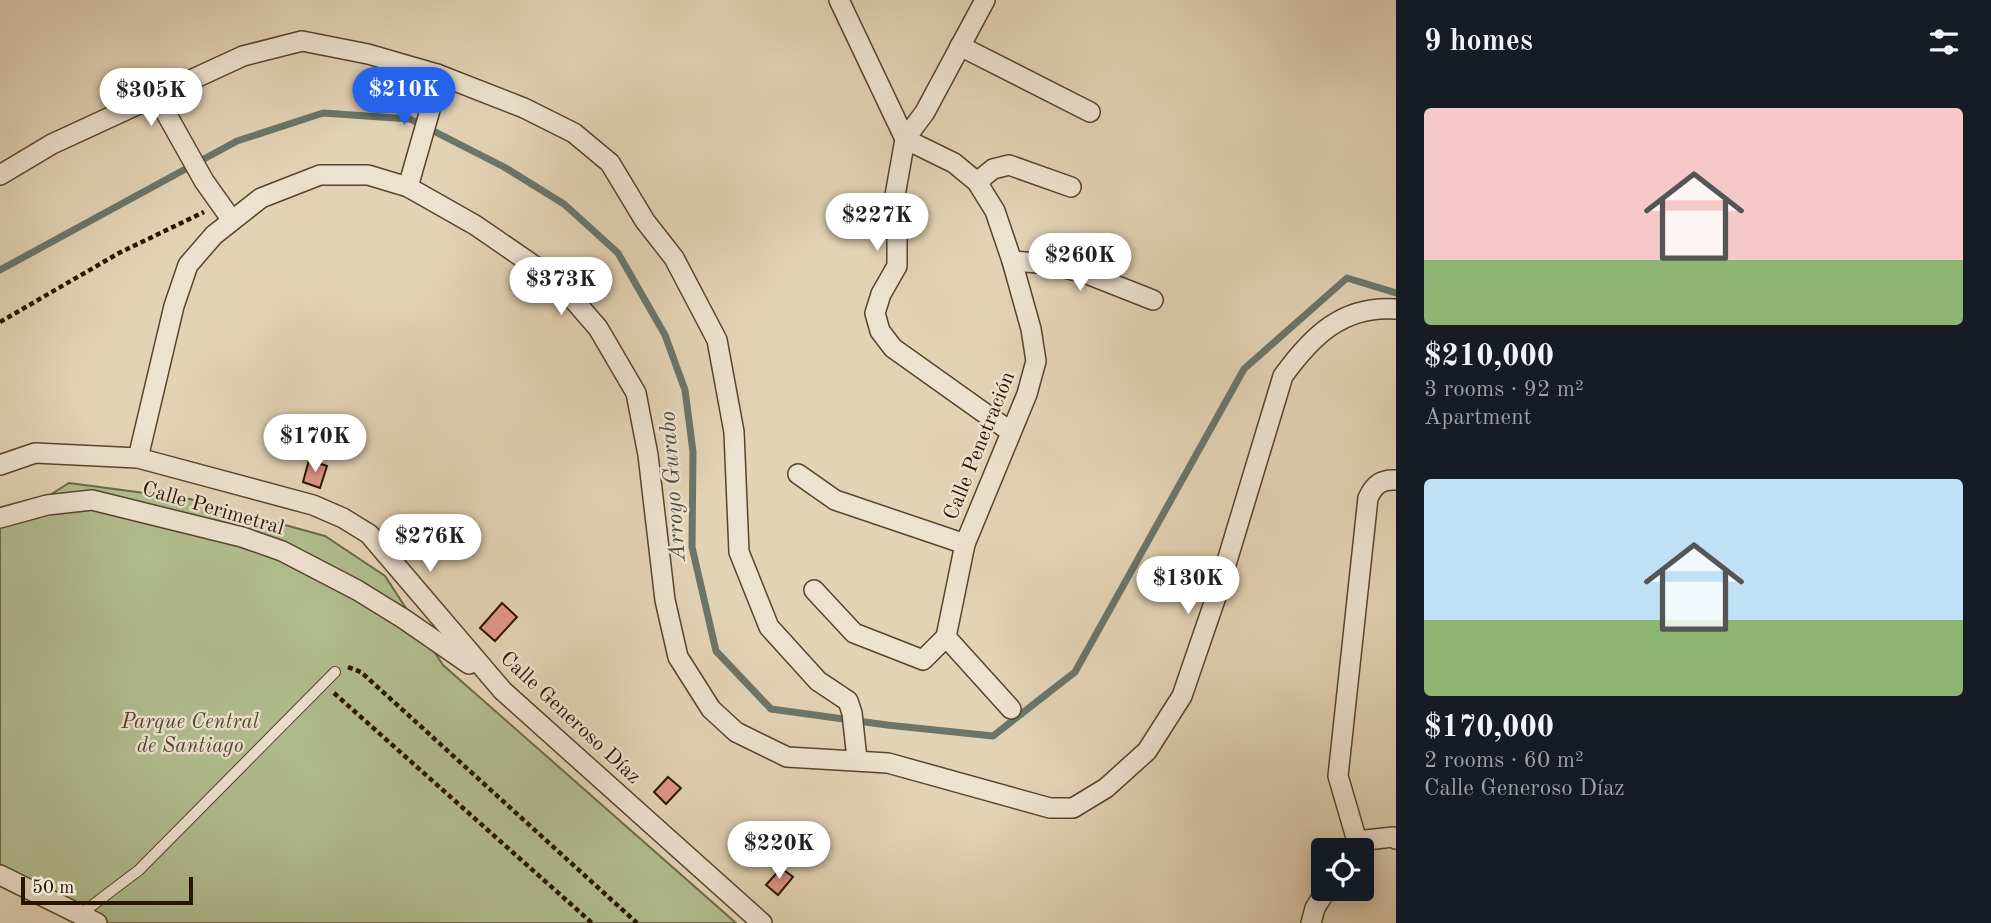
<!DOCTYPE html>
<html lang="en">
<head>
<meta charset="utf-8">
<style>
  :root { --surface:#171b24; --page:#20242c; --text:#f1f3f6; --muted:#9ea1a6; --accent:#2563eb }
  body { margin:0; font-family:"Old Standard TT",serif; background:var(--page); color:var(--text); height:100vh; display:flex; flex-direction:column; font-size:26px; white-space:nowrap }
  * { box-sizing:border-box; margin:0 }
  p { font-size:23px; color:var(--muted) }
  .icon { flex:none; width:38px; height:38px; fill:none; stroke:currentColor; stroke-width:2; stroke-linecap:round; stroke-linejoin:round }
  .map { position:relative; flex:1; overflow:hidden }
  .panel { display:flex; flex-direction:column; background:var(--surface); width:595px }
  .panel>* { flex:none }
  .buttons { position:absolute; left:1311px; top:838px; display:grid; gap:14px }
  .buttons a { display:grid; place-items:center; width:63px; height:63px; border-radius:7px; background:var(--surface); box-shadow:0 4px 18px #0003; font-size:35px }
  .scale { position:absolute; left:21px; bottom:18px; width:172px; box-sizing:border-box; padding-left:7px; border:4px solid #281500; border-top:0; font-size:19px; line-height:24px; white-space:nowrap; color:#281500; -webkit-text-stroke:5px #ede2cf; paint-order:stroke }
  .price { position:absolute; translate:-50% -60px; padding:0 16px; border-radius:24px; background:#fff; color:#222; font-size:23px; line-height:46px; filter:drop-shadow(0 2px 4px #0008) }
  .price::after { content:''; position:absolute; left:50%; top:42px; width:21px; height:16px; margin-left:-10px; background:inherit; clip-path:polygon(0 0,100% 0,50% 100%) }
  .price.selected { background:var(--accent); color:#fff }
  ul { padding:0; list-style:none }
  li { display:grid; align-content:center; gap:14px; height:371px; padding:0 28px }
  li span { display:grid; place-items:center; height:217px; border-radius:7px; color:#555 }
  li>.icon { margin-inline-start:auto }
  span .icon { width:126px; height:126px; fill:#fffc; stroke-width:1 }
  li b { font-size:30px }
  h2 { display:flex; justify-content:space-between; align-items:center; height:84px; padding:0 28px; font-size:30px }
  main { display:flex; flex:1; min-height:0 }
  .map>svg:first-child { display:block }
  .green { fill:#b1bd90; stroke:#6c6948; stroke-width:2 }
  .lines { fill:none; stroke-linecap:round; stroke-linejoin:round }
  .stream { stroke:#6a766b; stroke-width:7 }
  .building { fill:#e39488; stroke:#281500; stroke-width:2 }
  .lane-casing { stroke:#57442d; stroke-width:12 }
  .street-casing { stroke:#57442d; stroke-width:22 }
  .path { stroke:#281500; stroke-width:4.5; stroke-dasharray:5 3.5; stroke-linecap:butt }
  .lane { stroke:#ede2cf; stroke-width:10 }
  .street { stroke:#ede2cf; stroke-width:19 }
  .labels { text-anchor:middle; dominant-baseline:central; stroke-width:5; stroke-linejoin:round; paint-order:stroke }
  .street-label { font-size:21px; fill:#281500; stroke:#ede2cf }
  .park-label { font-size:21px; font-style:italic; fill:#51472b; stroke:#ede2cf }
  .water-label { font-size:23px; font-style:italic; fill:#4e4e3f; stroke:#ede2cf }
</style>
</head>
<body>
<main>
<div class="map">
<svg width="1396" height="923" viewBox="0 0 1396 923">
  <rect width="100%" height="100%" fill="#e3d3b5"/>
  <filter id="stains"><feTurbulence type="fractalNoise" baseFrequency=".00286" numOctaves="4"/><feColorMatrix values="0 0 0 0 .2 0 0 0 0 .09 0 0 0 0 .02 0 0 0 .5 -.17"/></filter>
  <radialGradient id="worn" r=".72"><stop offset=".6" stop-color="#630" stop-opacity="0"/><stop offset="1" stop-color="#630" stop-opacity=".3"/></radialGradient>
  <path class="green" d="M69,483L190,499L325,536L385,576L443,665L736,923H96L0,868V518L26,510Z"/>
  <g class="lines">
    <path class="stream" d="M0,270L237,141L323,113L410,119L504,167L564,204L618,253L665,335L685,390L693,452L692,547L716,651L771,709L887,725L993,736L1075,672L1244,369L1347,278L1396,293"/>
  </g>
  <g class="building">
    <path d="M309,460L327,466L320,488L303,482Z"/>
    <path d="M502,603L517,617L495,641L480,628Z"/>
    <path d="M668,777L681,788L666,804L654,792Z"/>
    <path d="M781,868L793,877L778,895L766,885Z"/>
  </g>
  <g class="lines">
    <g class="lane-casing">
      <path id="lane" d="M81,914L139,870L335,672"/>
    </g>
    <g class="street-casing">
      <g id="street">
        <path d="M839,0L905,139L954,163L977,182L995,211L1012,261L1031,329L1036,361L1027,394L965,544L946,637"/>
        <path d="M985,0L925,112L905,139L893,207L897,234V266L881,294L875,313L880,331L893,348L1011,432"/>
        <path d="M960,46L1090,112"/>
        <path d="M157,97L204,181L231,219"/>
        <path d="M0,175L52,144L243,56L302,41L368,54L437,74L524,108L574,133L610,163L645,221L674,258L717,340L734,432L739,552L769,627L818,681L848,701L852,713L857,759"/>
        <path d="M977,182L993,169L1009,165L1071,187"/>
        <path d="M408,187L430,110L437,74"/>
        <path d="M1012,261L1050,264L1087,274L1153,300"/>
        <path d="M138,458L174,306L188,265L214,235L261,198L320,175H368L408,187L475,225L558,282L598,328L636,393L648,455L665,600L678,657L711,709L736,732L787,757L888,763L1050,808H1073L1106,788L1147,751L1182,696L1217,594L1283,376C1312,336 1343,305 1396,309"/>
        <path d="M0,465L35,453L138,458L313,505L343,518L369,534L503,691L762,923"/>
        <path d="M798,474L835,500L965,544"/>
        <path d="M1396,480C1381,479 1374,485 1368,498L1338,776L1357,841L1393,837L1396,839"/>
        <path d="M0,518L47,505L92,500L242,537L282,551L357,590L404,619L469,664"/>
        <path d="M814,590L854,633L923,660L946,637L1011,709"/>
        <path d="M0,875L97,923"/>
        <path d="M1311,923L1315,908L1327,889"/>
      </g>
    </g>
    <g class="path">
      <path d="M0,322L119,253L204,212"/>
      <path d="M348,667L361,672L637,923"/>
      <path d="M334,693L592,923"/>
    </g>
    <use href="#lane" class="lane"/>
    <use href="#street" class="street"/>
  </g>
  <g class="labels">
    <g class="street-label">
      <text transform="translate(980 446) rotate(-68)">Calle Penetración</text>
      <text transform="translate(213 509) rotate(16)">Calle Perimetral</text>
      <text transform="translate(570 718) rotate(43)">Calle Generoso Díaz</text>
    </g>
    <g class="park-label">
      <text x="190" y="722">Parque Central<tspan x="190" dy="24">de Santiago</tspan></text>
    </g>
    <g class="water-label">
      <text transform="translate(673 486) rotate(-94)">Arroyo Gurabo</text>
    </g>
  </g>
  <rect width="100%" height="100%" filter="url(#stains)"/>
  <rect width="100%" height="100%" fill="url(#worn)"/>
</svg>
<div class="buttons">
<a><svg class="icon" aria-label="locate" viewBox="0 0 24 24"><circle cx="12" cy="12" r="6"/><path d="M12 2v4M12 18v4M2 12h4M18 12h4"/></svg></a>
</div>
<div class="scale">50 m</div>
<b class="price selected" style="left:404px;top:127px">$210K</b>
<b class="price" style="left:151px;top:128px">$305K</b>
<b class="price" style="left:877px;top:253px">$227K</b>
<b class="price" style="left:1080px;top:293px">$260K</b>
<b class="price" style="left:561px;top:317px">$373K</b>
<b class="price" style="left:315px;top:474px">$170K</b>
<b class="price" style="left:430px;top:574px">$276K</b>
<b class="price" style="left:1188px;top:616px">$130K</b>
<b class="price" style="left:779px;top:881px">$220K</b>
</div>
<section class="panel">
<h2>9 homes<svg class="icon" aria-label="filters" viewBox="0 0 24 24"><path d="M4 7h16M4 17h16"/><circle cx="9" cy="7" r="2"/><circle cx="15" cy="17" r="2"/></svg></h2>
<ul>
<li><span style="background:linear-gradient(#f6c9c9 70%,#8fb573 0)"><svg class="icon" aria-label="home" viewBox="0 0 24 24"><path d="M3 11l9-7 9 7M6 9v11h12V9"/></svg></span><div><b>$210,000</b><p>3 rooms · 92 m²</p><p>Apartment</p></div></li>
<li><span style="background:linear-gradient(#bfe0f5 65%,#8fb573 0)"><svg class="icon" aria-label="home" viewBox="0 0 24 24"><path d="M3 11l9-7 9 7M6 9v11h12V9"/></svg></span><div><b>$170,000</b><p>2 rooms · 60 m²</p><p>Calle Generoso Díaz</p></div></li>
</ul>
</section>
</main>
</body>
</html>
